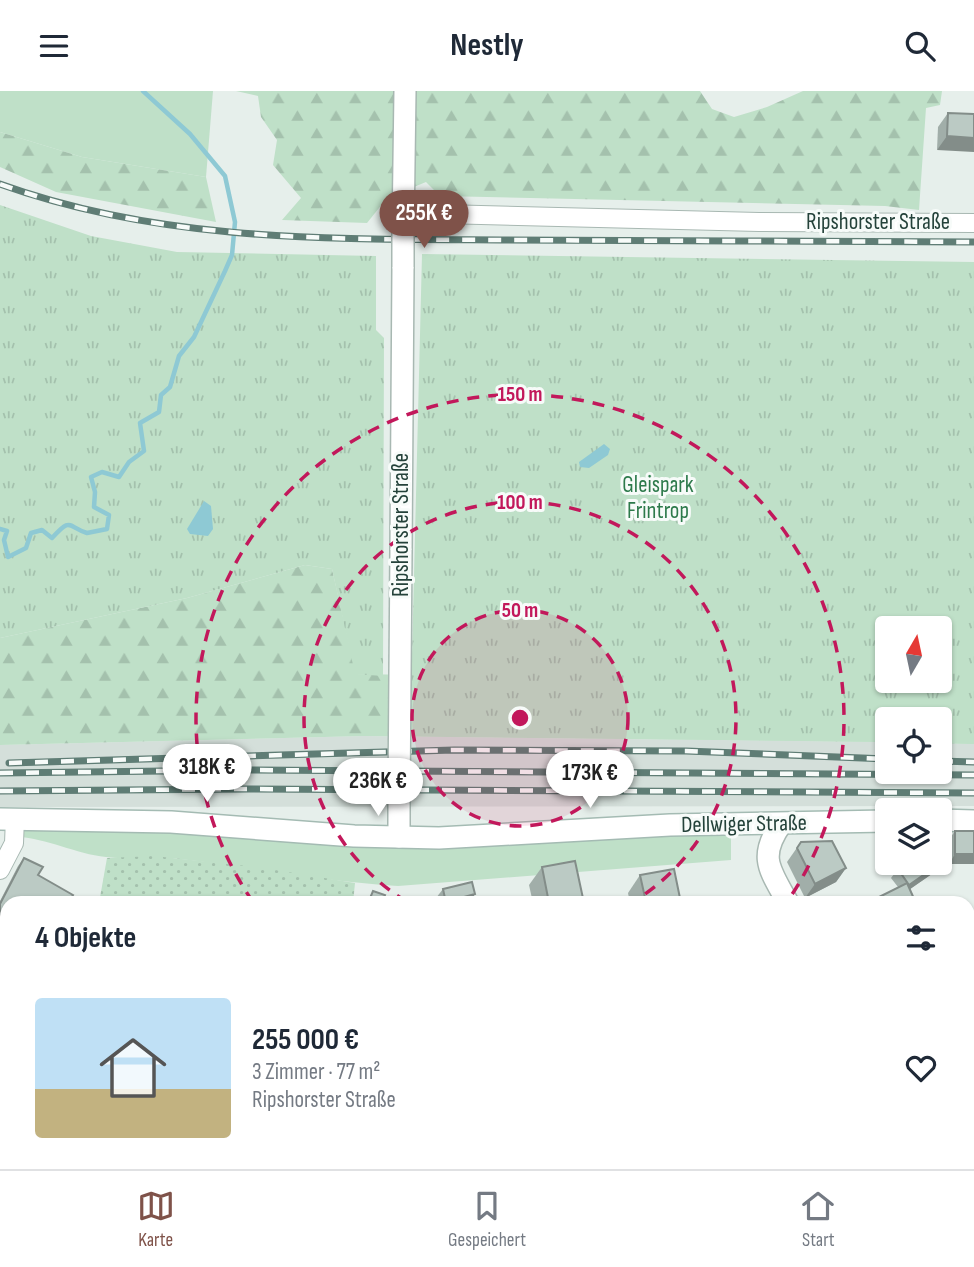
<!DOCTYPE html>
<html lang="de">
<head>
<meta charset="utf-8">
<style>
  :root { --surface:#fff; --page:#f2f2f3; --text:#1f2937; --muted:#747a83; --line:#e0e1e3; --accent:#7f5249 }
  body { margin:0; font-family:"Sofia Sans Condensed",sans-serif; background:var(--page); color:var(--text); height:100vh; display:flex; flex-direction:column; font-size:26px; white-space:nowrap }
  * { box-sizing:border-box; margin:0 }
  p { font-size:23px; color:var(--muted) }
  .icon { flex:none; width:38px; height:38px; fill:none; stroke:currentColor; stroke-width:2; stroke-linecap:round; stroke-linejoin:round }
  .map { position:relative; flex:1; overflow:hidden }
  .side { position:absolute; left:0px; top:805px; width:975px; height:273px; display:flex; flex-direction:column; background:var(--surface); border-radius:21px 21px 0 0; box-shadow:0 2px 5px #0004 }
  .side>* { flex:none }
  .needle { width:46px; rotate:9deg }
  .tools { position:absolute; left:875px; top:525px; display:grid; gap:14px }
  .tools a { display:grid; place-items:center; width:77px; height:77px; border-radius:7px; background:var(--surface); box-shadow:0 2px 5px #0004; font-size:35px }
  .price { position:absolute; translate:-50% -60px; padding:0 16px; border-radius:24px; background:#fff; color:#222; font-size:23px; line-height:46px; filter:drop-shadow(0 2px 4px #0008) }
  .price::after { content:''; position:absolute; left:50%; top:42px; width:21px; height:16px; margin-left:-10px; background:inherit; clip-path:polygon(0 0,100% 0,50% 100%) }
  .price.current { background:var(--accent); color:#fff }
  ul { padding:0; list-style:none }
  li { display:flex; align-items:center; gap:21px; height:175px; padding:0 35px }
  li+li { border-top:2px solid var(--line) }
  li span { display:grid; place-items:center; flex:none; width:196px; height:140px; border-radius:7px; color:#555 }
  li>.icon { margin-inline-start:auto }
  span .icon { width:84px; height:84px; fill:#fffc; stroke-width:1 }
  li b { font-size:30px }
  h2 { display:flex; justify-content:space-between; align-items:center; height:84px; padding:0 35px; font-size:30px }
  header { display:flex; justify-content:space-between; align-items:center; height:91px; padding:0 35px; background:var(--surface); font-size:32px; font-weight:700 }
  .tabs { display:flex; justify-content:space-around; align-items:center; height:98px; border-top:2px solid var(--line); background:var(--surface); font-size:19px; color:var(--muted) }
  .tabs a { display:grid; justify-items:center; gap:4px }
  .tabs .current { color:var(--accent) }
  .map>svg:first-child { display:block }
  .built { fill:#d4dfda }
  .grass { fill:#bfe0c8 }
  .forest { fill:url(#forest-firs); fill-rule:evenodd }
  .park { fill:url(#park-tufts); fill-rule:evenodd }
  .garden { fill:url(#garden-dots) }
  .water { fill:#8ec9d4 }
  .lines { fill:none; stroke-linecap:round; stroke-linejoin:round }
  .stream { stroke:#8ec9d4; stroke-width:4.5 }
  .minor-casing { stroke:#a8b8b2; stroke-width:20 }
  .tertiary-casing { stroke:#a8b8b2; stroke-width:24 }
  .secondary-casing { stroke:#a4bbb3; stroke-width:24 }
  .minor { stroke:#fff; stroke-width:18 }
  .tertiary { stroke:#fff; stroke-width:21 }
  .secondary { stroke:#fff; stroke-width:21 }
  .rail-casing { stroke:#5f7d75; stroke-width:7 }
  .rail { stroke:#f7fbf9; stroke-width:4.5; stroke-dasharray:13; stroke-linecap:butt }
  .tertiary-bridge-casing { stroke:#a8b8b2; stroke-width:24; stroke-linecap:butt }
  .tertiary-bridge { stroke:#fff; stroke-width:21 }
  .wall { fill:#a1aea9 }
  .shaded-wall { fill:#838d89 }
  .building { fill:#bbcac4; stroke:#838d89; stroke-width:2 }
  .ring { fill:none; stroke:#c2185b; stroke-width:3.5; stroke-dasharray:12 9 }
  .labels { text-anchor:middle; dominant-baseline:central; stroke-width:6; stroke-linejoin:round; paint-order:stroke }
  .street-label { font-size:23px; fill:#24423a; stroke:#f7fbf9 }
  .park-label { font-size:23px; fill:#2d7a4b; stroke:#f7fbf9 }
  .centre { fill:#c2185b; stroke:#f7fbf9; stroke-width:3.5 }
  .ring-label { font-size:21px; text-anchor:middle; font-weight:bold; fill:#c2185b; stroke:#f7fbf9; stroke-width:6; stroke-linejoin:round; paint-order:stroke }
</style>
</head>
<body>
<header><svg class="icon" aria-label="menu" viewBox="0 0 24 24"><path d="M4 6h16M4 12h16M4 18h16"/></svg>Nestly<svg class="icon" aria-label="search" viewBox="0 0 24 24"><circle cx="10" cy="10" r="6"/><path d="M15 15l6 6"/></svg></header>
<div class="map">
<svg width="974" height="1078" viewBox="0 0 974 1078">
  <defs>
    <pattern id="forest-firs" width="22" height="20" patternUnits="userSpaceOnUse" patternTransform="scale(1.75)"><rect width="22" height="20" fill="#bfe0c8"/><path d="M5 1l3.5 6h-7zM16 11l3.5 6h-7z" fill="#a4c1ad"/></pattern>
    <pattern id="park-tufts" width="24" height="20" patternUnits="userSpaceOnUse" patternTransform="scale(1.75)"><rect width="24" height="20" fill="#bfe0c8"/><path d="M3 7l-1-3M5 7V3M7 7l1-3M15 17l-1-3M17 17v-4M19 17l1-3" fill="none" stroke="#a4c1ad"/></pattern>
    <pattern id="garden-dots" width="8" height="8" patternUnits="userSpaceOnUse" patternTransform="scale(1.75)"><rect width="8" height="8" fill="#bfe0c8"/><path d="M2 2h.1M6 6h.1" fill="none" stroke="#a4c1ad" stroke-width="1.8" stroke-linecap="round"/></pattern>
  </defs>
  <rect width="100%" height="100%" fill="#e6efeb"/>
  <path class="built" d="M364,645L887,651V681H940V652L974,653V715L0,716V654Z"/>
  <g class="grass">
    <path d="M0,0H213L206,86L82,66L0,41Z"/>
    <path d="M23,731L169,736L731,740V769L398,795C325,791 253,776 180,768C155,765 130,769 106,766C76,763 46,747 18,746Z"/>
    <path d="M0,858L7,860V911L0,909Z"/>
    <path d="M94,1071H204L201,1078H92Z"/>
  </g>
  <g class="forest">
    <path d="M236,0H700L712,18L734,26L767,16L803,0H942L940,14L926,17L919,119L885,115L440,105L426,91L387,107L367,132L282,129L301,107L273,74L277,49L261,26L258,5Z"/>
    <path d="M0,41L82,66L206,86L216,131L56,101L0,76Z"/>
    <path d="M305,474L332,478L356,583L418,584L974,492V653L940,652V628H887V651L364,645L0,654V547L187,507ZM887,537H940V590H887Z"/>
  </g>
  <g class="park">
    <path d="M0,114L91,145L177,161L376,165V239L384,247L383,585L355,583L332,478L305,474L187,507L0,547Z"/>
    <path d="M422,163L974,171V653L940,652V628H887V651L410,645ZM887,537H940V590H887Z"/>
  </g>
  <g class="garden">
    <path d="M154,765L257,776L355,792L353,812H99L107,767Z"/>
    <path d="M204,1071H302L303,1078H201Z"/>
  </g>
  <g class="water">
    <path d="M604,353L610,358L608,364L589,377L580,376L579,371Z"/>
    <path d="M204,410L211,415L213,438L208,445L190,443L187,438Z"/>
  </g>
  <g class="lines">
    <path class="stream" d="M0,438L7,440L4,449L8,466L26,457L31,442L42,439L52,447C72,425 67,436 87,442L107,438L109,424L94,416L95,401L91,386L102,381L119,386L129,371L144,360L140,332L159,321L161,304L170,296L179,265L194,246L225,180L232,164L235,131L225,85L190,43L143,0"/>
    <g class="minor-casing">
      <g id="minor">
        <path d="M403,122L759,131L974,132"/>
        <path d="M0,779L14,752L15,727"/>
        <path d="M474,1071L476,1078"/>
      </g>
    </g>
    <g class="tertiary-casing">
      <g id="tertiary">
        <path d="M403,141L405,0"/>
        <path d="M401,459L403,176"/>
        <path d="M781,733C757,767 771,780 788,812"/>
        <path d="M399,746V708"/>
        <path d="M864,1071L865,1078"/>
      </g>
    </g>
    <g class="secondary-casing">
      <g id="secondary">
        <path d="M0,728L171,731L354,745L439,747L670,734L887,730"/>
        <path d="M940,729L974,730"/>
      </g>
    </g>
    <use href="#minor" class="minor"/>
    <use href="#tertiary" class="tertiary"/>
    <use href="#secondary" class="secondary"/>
    <g class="rail-casing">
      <g id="rail">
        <path d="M0,93C164,152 336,148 508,149C663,150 819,150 974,151"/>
        <path d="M940,670L974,671"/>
        <path d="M9,672L454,659L686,660L887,668"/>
        <path d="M0,682L249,679L974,684"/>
        <path d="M0,700L248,698L974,702"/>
      </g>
    </g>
    <use href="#rail" class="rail"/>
    <g class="tertiary-bridge-casing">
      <g id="tertiary-bridge">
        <path d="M403,176V141"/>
        <path d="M399,708L401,459"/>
      </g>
    </g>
    <use href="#tertiary-bridge" class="tertiary-bridge"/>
  </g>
  <g class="wall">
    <path d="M948,22L974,23L937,59L938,36Z"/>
    <path d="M955,740H974L949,773L948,750Z"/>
    <path d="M801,751L846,777L836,791L805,807L787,771Z"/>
    <path d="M24,767L38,784L68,812H7V851L0,848V810L18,775Z"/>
    <path d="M945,769L939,778L910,798L915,810L914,812H867L898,796L891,787L898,778Z"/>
    <path d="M542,776L584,812H533L529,794Z"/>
    <path d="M640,784L681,812H630L628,802Z"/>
    <path d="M443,798L469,812H437L436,807Z"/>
    <path d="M373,800L382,812H366Z"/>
    <path d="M974,961V985L968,970Z"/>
    <path d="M422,1071H457L458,1078H424Z"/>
    <path d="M498,1071H540L532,1073L533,1078H500Z"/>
    <path d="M672,1071H725V1078H664L667,1075L673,1074Z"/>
    <path d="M898,1071H930L932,1078H901Z"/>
  </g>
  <g class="shaded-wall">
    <path d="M947,45L974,47V61L937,59Z"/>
    <path d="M955,763H974V773H949Z"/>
    <path d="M945,769L939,778L903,803L909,794Z"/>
    <path d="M846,777L836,791L805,807L815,793Z"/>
    <path d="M475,803L469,812H459L464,806Z"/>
    <path d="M0,837L7,840V851L0,848Z"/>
    <path d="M974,846L968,855V848Z"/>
    <path d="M974,915V921L968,924V918Z"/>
    <path d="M796,1071H843L838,1078H827L795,1073Z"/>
  </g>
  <g class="building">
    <path d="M948,22L974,23V47L947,45Z"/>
    <rect x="955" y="740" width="19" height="23"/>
    <path d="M832,750L846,777L815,793L797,757L801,751Z"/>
    <path d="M940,761L945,769L909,794L898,778L907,772H940Z"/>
    <path d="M24,767L43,776L38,784L73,804L68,812H39L32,809L31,812H7V840L0,837V813Z"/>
    <path d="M575,770L584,812H549L542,776Z"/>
    <path d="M674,778L681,812H642L646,811L640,784Z"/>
    <path d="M472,791L475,803L464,806L465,812H446L443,798Z"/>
    <path d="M907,792L915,810L910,812H867Z"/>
    <path d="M373,800L385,804L382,812H368Z"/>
    <path d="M968,830L974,844V846L968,848Z"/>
    <path d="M974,893V915L968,918V896Z"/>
    <path d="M373,1071H377L380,1078H358Z"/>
    <path d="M431,1071H457L458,1078H432Z"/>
    <path d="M507,1071H532L533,1078H509Z"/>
    <path d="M681,1071H725L726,1076L717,1078H667V1075L681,1072Z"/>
    <path d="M908,1071H930L932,1078H911Z"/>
  </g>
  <circle cx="520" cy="627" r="108" fill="#c2185b" fill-opacity=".12"/>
  <g class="ring">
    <circle cx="520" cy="627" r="108"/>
    <path d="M407 811A216 216 0 1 1 633 811"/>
    <path d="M253 811A324 324 0 1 1 787 811"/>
  </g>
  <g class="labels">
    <g class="street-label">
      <text x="878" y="131">Ripshorster Straße</text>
      <text transform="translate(401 434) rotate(-90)">Ripshorster Straße</text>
      <text transform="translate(744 733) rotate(-1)">Dellwiger Straße</text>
    </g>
    <g class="park-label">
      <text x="658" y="394">Gleispark<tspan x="658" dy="26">Frintrop</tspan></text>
    </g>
  </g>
  <circle cx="520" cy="627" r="10" class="centre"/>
  <g class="ring-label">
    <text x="520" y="310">150 m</text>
    <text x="520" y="418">100 m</text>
    <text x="520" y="526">50 m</text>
  </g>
</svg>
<div class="tools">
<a><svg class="needle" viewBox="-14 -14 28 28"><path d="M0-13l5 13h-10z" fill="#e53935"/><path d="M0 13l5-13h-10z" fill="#747a83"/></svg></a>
<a><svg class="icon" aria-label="locate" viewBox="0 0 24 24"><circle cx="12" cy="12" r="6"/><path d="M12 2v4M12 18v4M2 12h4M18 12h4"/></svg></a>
<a><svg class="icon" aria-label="layers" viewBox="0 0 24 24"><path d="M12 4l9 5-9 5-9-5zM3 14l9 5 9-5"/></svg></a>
</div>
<b class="price current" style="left:424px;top:159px">255K €</b>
<b class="price" style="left:207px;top:713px">318K €</b>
<b class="price" style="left:590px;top:719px">173K €</b>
<b class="price" style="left:378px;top:727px">236K €</b>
<section class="side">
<h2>4 Objekte<svg class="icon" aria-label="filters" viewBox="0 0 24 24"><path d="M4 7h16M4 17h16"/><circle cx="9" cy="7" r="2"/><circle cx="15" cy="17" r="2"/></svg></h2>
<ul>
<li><span style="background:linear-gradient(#bfe0f5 65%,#c2b280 0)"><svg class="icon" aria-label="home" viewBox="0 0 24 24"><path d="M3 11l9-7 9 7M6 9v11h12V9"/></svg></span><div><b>255 000 €</b><p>3 Zimmer · 77 m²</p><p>Ripshorster Straße</p></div><svg class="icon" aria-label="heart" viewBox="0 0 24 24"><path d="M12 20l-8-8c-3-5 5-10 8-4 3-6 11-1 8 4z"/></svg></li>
</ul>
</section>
</div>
<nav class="tabs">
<a class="current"><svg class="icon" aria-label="map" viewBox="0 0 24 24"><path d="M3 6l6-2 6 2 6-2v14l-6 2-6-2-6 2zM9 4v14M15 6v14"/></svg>Karte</a>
<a><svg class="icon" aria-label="saved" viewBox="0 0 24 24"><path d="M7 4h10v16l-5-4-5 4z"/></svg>Gespeichert</a>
<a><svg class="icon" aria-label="home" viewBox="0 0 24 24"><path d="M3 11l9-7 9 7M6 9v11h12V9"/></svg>Start</a>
</nav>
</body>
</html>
